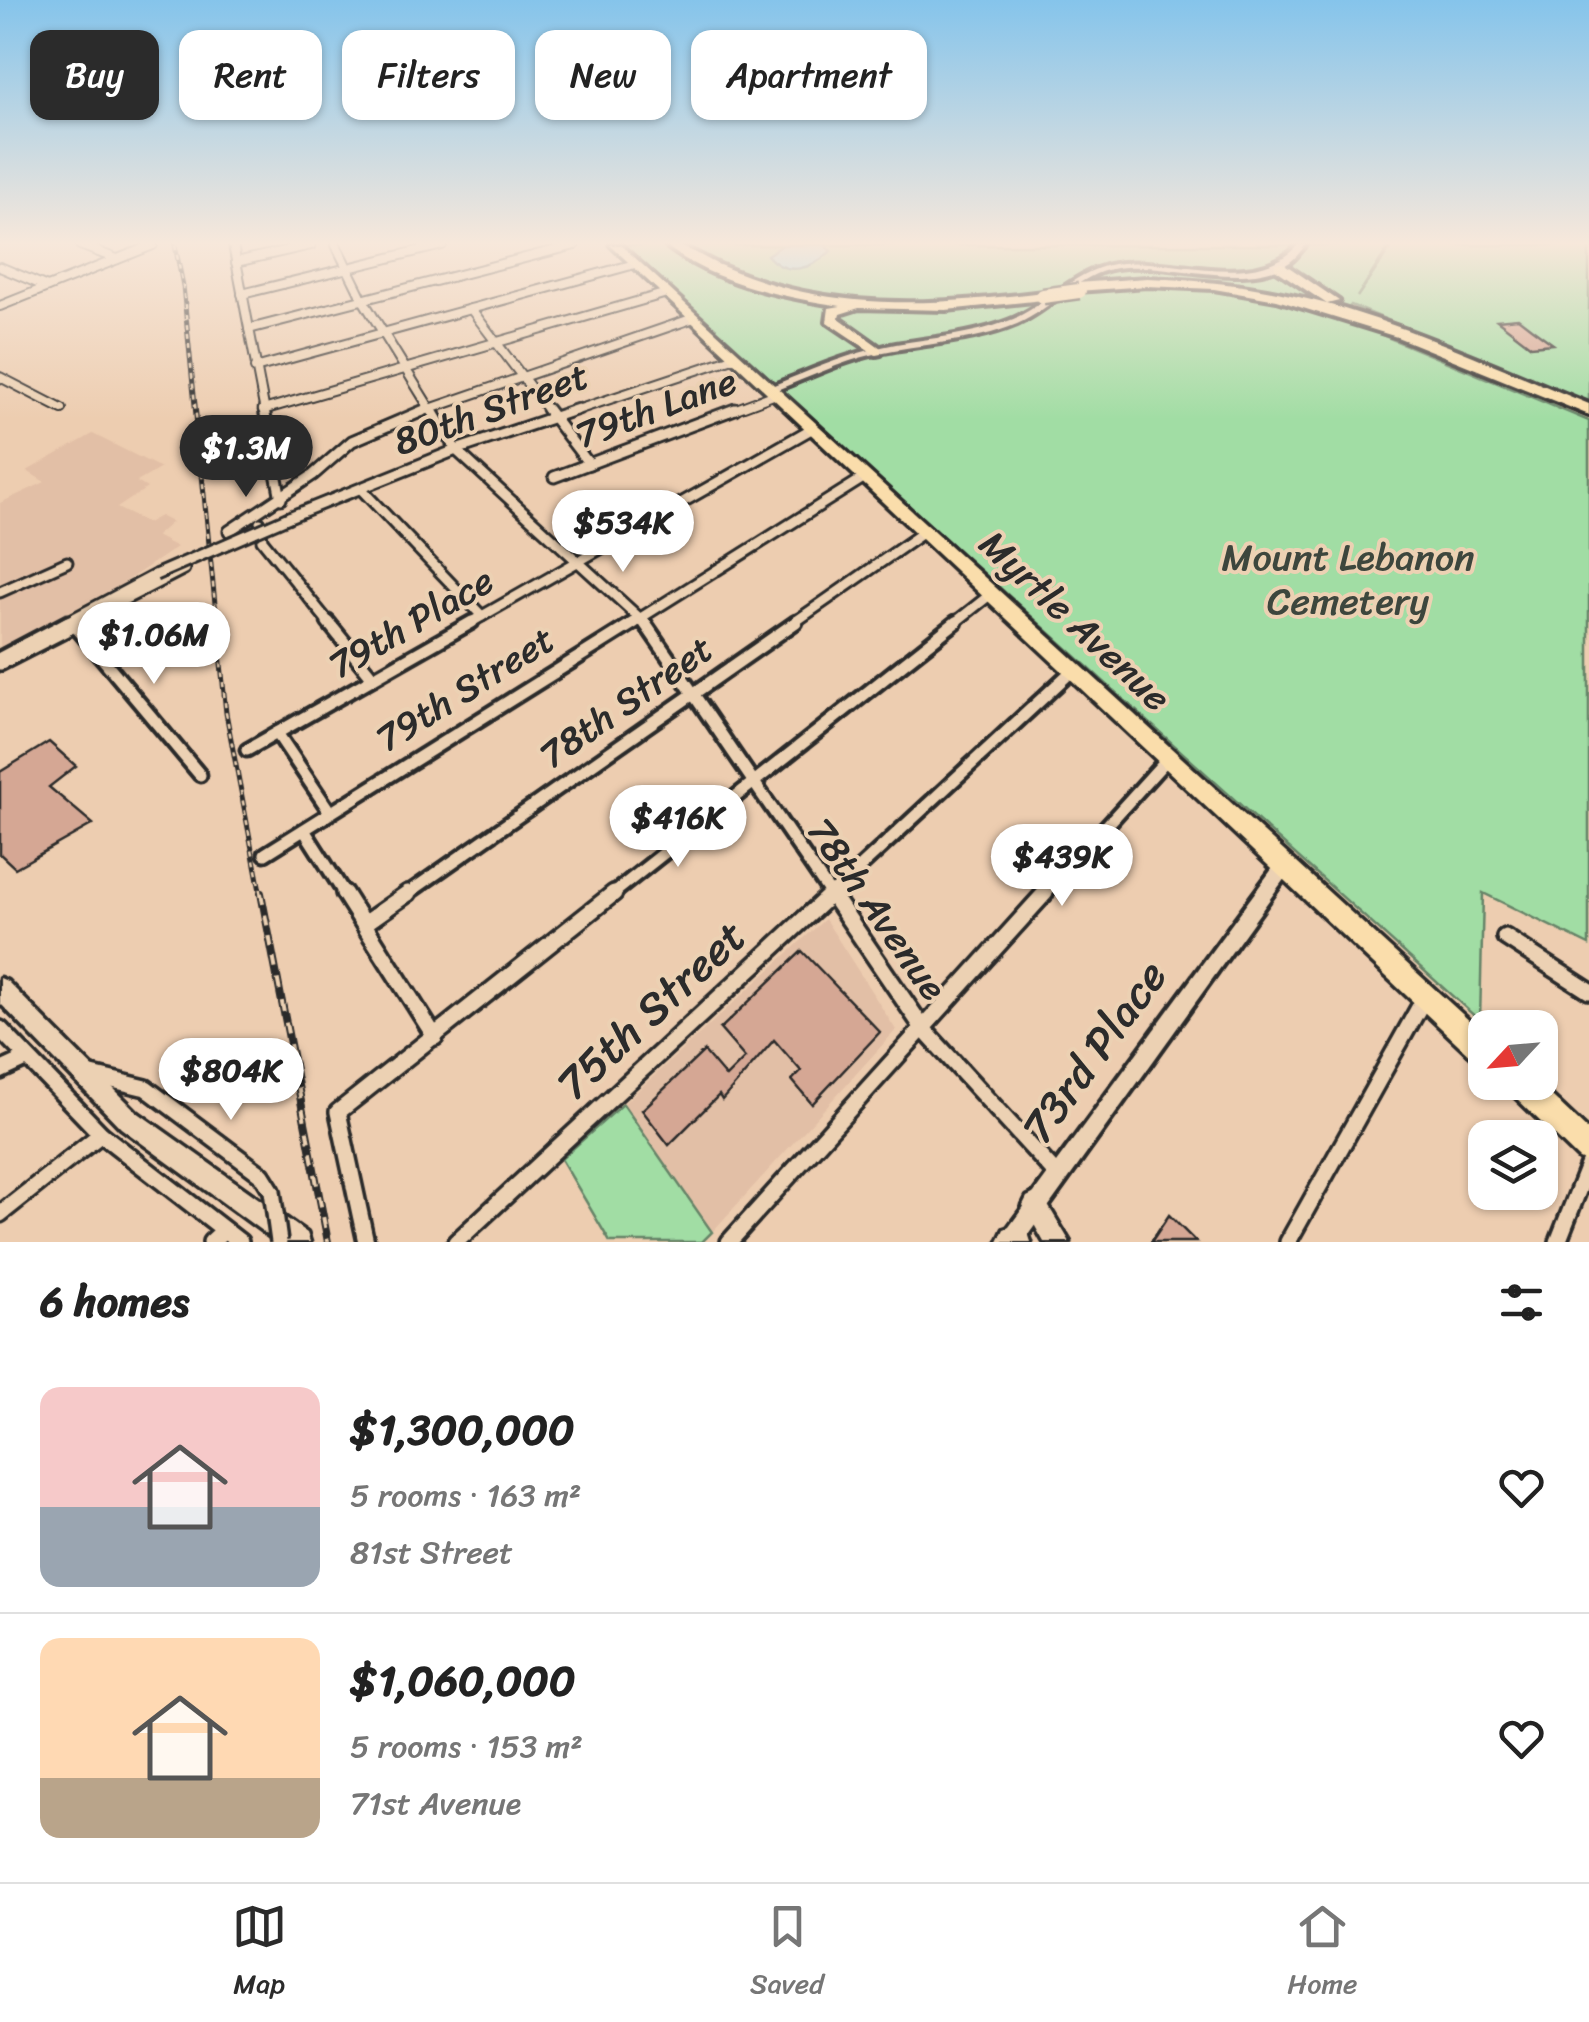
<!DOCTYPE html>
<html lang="en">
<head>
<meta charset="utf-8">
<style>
  :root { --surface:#fff; --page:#f6f6f6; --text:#222; --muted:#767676; --line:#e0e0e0; --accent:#2b2b2b }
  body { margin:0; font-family:Sriracha,sans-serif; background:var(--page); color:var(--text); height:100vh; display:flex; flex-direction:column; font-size:38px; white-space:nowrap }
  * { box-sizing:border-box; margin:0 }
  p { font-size:32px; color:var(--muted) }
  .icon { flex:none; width:55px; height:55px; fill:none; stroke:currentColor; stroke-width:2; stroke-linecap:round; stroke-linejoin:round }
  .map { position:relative; height:1242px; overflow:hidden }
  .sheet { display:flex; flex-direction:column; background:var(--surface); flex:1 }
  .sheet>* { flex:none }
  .guide { position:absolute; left:30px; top:30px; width:1000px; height:90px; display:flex; gap:20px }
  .needle { width:65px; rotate:244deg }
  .tools { position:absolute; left:1468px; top:1010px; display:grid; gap:20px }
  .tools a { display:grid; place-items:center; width:90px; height:90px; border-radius:20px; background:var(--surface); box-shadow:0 2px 8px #0004; font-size:50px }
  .price { position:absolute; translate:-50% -85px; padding:0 22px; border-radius:35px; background:#fff; color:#222; font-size:32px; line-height:65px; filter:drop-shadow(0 2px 5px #0008) }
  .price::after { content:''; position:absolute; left:50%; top:60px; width:30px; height:22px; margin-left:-15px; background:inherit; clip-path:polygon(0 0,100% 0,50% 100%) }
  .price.selected { background:var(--accent); color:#fff }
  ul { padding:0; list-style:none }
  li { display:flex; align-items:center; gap:30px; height:250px; padding:0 40px }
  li+li { border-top:2px solid var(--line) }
  li span { display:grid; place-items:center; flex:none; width:280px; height:200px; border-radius:20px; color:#555 }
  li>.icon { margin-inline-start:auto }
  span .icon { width:120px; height:120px; fill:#fffc; stroke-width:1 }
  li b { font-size:42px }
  h2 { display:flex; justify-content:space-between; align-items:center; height:120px; padding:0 40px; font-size:42px }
  .pill { padding:0 35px; border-radius:20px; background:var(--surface); box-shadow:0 2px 8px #0004; font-size:35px; line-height:90px }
  .pill.selected { background:var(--accent); color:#fff }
  .tab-bar { display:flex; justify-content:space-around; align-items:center; height:140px; border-top:2px solid var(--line); background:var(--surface); font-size:28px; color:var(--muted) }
  .tab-bar a { display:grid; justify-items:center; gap:5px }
  .tab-bar .selected { color:var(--accent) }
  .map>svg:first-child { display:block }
  .built { fill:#e2bfa6 }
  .green { fill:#a1dda4; stroke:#668468; stroke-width:2.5 }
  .water { fill:#90dbf0; stroke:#6895a1; stroke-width:2.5 }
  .building { fill:#d5a794; stroke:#2b2b2b; stroke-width:2.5 }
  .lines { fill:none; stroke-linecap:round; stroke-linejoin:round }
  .minor-far3-casing { stroke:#2b2b2b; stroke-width:12 }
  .minor-far2-casing { stroke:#2b2b2b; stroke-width:15 }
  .minor-far1-casing { stroke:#2b2b2b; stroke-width:19 }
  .minor-casing { stroke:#2b2b2b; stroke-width:22 }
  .tertiary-casing { stroke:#2b2b2b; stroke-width:8 }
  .secondary-casing { stroke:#2b2b2b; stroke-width:7 }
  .primary-casing { stroke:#2b2b2b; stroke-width:7 }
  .motorway-casing { stroke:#2b2b2b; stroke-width:8 }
  .minor-far3 { stroke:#ecd1b3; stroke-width:8 }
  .minor-far2 { stroke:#ecd1b3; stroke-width:9 }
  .minor-far1 { stroke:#ecd1b3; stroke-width:11 }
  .minor { stroke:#ecd1b3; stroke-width:15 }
  .tertiary { fill:#ecd1b3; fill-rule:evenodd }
  .secondary { fill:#ecd1b3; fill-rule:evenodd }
  .primary { fill:#faddab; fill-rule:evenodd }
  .motorway { fill:#faddab; fill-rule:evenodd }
  .rail-far1-casing { stroke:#2b2b2b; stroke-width:5 }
  .rail-casing { stroke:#2b2b2b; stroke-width:8 }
  .rail-far1 { stroke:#ecd1b3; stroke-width:2.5; stroke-dasharray:5; stroke-linecap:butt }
  .rail { stroke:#ecd1b3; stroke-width:4; stroke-dasharray:11; stroke-linecap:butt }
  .minor-bridge-far1-casing { stroke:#2b2b2b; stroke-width:15; stroke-linecap:butt }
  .minor-bridge-casing { stroke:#2b2b2b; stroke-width:22; stroke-linecap:butt }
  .motorway-bridge-casing { stroke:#2b2b2b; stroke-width:19; stroke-linecap:butt }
  .minor-bridge-far1 { stroke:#ecd1b3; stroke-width:9 }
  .minor-bridge { stroke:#ecd1b3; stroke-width:15 }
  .motorway-bridge { stroke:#faddab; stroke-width:14 }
  .labels { text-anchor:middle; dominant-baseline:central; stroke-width:8; stroke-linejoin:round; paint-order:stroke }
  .street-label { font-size:38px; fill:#2b2b2b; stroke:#ecd1b3 }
  .park-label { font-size:38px; fill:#3d463d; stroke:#ecd1b3 }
  .near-street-label { font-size:45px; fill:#2b2b2b; stroke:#ecd1b3 }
</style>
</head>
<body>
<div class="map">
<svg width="1589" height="1242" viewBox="0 0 1589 1242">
  <rect width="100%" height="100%" fill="#edcdb0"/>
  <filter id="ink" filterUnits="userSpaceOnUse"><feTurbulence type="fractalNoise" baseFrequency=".01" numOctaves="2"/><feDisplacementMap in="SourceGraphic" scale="20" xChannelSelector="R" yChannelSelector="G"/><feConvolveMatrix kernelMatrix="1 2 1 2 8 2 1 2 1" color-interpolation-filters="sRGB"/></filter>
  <g filter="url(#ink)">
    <g class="built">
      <path d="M93,434L161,468L137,482L147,488L117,508L147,523L160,516L172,522L156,536L177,547L122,584L0,648V503L45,482L27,471Z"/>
      <path d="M825,919L896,1030L712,1232L623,1104Z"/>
    </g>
    <g class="green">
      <path d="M620,245H1390L1357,297L1393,245H1589V403L1351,305L1341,318L1589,421V945L1483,893L1480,1021Z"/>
      <path d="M623,1104L712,1232L702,1242H610L561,1159Z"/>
    </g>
    <path class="water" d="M783,245H824L831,251C812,269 786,278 767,255Z"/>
    <g class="building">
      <path d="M1518,318L1531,328L1553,344L1531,346L1497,320Z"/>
      <path d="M49,742L76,766L49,787L93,824L15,868L0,854V772Z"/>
      <path d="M802,951L880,1032L812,1104L792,1080L801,1071L774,1040L722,1100L719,1095L669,1145L642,1110L704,1051L726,1077L745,1058L720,1029Z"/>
      <path d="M1169,1215L1196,1242H1151Z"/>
    </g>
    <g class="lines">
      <g class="minor-far3-casing">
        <g id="minor-far3">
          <path d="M80,245L117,259"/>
          <path d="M233,245L265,412"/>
          <path d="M336,245L363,300L432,412"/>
          <path d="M236,262L311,245"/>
          <path d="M0,267L47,287"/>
          <path d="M242,294L442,245"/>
          <path d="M0,306L153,245"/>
          <path d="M471,309L549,412"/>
          <path d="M249,329L575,245"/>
          <path d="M255,368L635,264"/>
          <path d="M0,377L62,409"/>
          <path d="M263,410L667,293"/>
          <path d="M421,412L694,318"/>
          <path d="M571,412L736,357"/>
          <path d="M728,412L776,394"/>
        </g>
      </g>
      <g class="minor-far2-casing">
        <g id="minor-far2">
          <path d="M264,409L281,499"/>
          <path d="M431,409L456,450L646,624"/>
          <path d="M547,409L589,464"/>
          <path d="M554,477L735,409"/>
          <path d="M361,489L482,616"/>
          <path d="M289,517L456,450L578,409"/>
          <path d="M260,523L262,540L330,624"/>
          <path d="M229,531L313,475L352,441L427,409"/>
          <path d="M0,592L67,562"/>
          <path d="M63,624L155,575"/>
          <path d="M77,624L184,569"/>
          <path d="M468,624L813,428"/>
          <path d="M631,624L865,477"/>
          <path d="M792,624L924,532"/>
          <path d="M953,624L991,594"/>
        </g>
      </g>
      <g class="minor-far1-casing">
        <g id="minor-far1">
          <path d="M328,622L373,678"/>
          <path d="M644,622L832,896"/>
          <path d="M76,627L200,775"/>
          <path d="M0,658L68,622"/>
          <path d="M0,664L82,622"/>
          <path d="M277,733L330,812"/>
          <path d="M247,750L472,622"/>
          <path d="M304,830L346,896"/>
          <path d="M265,854L635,622"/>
          <path d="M404,896L796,622"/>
          <path d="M610,896L956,622"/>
          <path d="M829,896L1073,670"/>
          <path d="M1043,896L1168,758"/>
        </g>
      </g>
      <g class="minor-casing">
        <g id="minor">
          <path d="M344,893L435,1037"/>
          <path d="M831,893L925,1031L1056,1174"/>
          <path d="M364,924L408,893"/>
          <path d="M1505,937L1589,991"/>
          <path d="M0,1029L101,1134L240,1242"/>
          <path d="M0,1071L26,1059"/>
          <path d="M92,1075L146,1088L262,1175L272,1191"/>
          <path d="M0,1214L101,1134"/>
          <path d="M211,1242L224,1230"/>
          <path d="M366,1242L338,1112L614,893"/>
          <path d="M456,1242L832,893"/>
          <path d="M729,1242L1045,893"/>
          <path d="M1288,1242L1425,997"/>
          <path d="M1558,1242L1589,1163"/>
        </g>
      </g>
      <g class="tertiary-casing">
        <g id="tertiary">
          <path d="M1298,245H1306C1301,250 1296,258 1290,262C1246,292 1167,260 1116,268C1078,274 1052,309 1017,324C972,343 922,343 875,354C840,362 808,378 774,391L771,392L766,389C777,383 789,379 801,374C832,361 863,350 896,344C933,338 972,335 1008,321C1048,306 1077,266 1122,263C1179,258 1255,291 1298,245Z"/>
          <path d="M1284,859L1290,861L1292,866L1290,871L1023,1242H1004L1003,1238L1006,1231L1278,861Z"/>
        </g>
      </g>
      <g class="secondary-casing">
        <g id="secondary">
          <path d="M0,978L7,981L137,1112L307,1233L310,1242H277L121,1128L0,1003Z"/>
          <path d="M1035,1193L1043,1197L1070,1242H1044L1023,1205L1027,1197Z"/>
          <path d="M1013,1226L1028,1233L1031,1242H998L1004,1229Z"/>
        </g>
      </g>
      <g class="primary-casing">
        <g id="primary">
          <path d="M610,245H621L1485,1035V1065L1476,1061Z"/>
          <path d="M1505,1082H1537L1589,1131V1163L1579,1159L1509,1091Z"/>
        </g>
      </g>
      <g class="motorway-casing">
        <g id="motorway">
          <path d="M665,245C687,244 702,258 722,266C748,277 775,286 803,292C882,309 964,302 1043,292L1050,296L1043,300L946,310L859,308L840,314L839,318L881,348V354L876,355L827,322L829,308L841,306C783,297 712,283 665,245Z"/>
          <path d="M1275,263H1283L1339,301L1327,304L1275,269Z"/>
          <path d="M1147,278C1191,280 1234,283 1277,292C1385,314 1487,363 1589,404V415L1397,337L1277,300L1214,289L1147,286L1077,291L1070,287L1077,283Z"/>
        </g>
      </g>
      <use href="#minor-far3" class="minor-far3"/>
      <use href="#minor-far2" class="minor-far2"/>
      <use href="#minor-far1" class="minor-far1"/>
      <use href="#minor" class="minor"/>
      <use href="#tertiary" class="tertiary"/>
      <use href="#secondary" class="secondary"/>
      <use href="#primary" class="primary"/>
      <use href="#motorway" class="motorway"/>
      <g class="rail-far1-casing">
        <path id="rail-far1" d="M175,245L183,286L226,713L261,896"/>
      </g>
      <g class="rail-casing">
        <path id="rail" d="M261,893L328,1242"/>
      </g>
      <use href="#rail-far1" class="rail-far1"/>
      <use href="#rail" class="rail"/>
      <g class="minor-bridge-far1-casing">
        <path id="minor-bridge-far1" d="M155,575L289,517"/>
      </g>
      <g class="minor-bridge-casing">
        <path id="minor-bridge" d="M272,1191L279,1242"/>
      </g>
      <g class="motorway-bridge-casing">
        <path id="motorway-bridge" d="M1043,296L1079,291"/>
      </g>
      <use href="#minor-bridge-far1" class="minor-bridge-far1"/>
      <use href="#minor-bridge" class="minor-bridge"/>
      <use href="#motorway-bridge" class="motorway-bridge"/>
    </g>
  </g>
  <linearGradient id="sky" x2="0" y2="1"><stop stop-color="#85c4eb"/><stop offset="0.58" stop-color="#f7e8db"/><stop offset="1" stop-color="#f7e8db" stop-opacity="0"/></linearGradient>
  <rect width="1589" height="419" fill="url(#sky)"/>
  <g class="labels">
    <g class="street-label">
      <text transform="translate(656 408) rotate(-20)">79th Lane</text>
      <text transform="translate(491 409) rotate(-20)">80th Street</text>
      <text transform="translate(1075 621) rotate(43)">Myrtle Avenue</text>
      <text transform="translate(411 623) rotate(-30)">79th Place</text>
      <text transform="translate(465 689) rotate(-32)">79th Street</text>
      <text transform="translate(626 702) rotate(-35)">78th Street</text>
      <text transform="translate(877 909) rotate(55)">78th Avenue</text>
    </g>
    <g class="park-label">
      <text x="1348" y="557">Mount Lebanon<tspan x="1348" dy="44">Cemetery</tspan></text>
    </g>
    <g class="near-street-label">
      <text transform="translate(651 1010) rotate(-43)">75th Street</text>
      <text transform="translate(1094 1052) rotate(-54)">73rd Place</text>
    </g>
  </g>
</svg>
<div class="tools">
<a><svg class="needle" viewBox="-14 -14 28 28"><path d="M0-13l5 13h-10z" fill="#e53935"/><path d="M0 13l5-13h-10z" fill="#767676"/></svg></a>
<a><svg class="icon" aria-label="layers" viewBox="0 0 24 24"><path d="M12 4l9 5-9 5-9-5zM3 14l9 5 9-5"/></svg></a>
</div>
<b class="price selected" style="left:246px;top:500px">$1.3M</b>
<b class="price" style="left:623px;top:575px">$534K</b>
<b class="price" style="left:154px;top:687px">$1.06M</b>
<b class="price" style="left:678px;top:870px">$416K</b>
<b class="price" style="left:1062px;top:909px">$439K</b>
<b class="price" style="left:231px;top:1123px">$804K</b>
<div class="guide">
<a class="pill selected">Buy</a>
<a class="pill">Rent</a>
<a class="pill">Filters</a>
<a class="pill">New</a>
<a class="pill">Apartment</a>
</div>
</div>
<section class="sheet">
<h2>6 homes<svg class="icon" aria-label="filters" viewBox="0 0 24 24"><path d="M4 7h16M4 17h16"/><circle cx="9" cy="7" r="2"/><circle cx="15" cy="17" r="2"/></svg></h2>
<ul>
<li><span style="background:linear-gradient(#f6c9c9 60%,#9aa5b1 0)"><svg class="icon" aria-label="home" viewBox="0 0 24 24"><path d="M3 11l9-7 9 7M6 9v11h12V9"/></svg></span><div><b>$1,300,000</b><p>5 rooms · 163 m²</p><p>81st Street</p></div><svg class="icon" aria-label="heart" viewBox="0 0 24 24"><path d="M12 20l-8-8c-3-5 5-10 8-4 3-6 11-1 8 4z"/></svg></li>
<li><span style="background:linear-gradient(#ffd9b3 70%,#b9a48a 0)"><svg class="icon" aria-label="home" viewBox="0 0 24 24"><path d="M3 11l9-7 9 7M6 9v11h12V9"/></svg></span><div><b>$1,060,000</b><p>5 rooms · 153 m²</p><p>71st Avenue</p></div><svg class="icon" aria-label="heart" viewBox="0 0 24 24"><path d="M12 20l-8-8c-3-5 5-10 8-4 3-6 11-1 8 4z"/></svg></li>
</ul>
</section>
<nav class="tab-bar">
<a class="selected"><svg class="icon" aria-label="map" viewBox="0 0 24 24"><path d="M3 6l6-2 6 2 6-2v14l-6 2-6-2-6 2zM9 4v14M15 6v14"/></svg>Map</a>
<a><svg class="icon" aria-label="saved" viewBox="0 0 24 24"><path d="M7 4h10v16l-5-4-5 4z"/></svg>Saved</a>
<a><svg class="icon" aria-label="home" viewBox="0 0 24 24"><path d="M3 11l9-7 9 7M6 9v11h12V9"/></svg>Home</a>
</nav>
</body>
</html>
